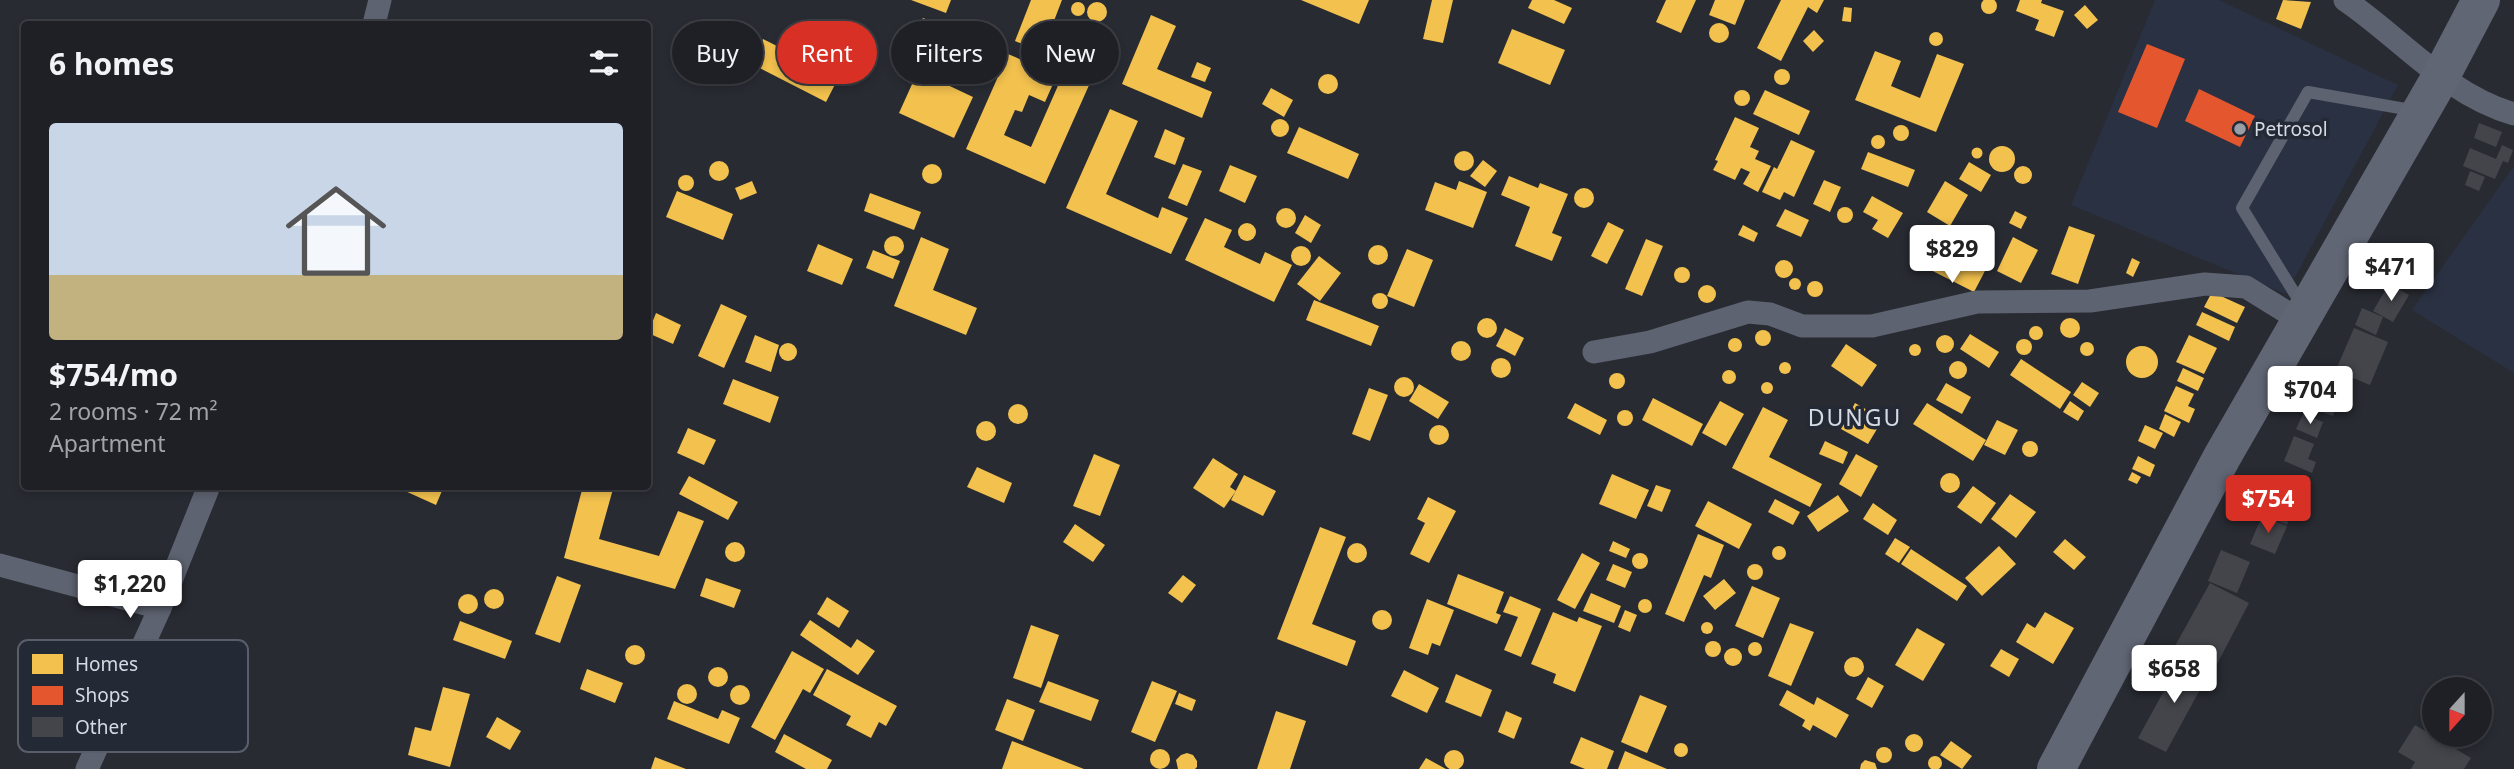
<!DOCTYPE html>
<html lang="en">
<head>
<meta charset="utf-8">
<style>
  :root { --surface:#1e2026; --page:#2b2d32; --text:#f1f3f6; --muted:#a1a3a7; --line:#3c3e43; --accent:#d93025 }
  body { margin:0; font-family:"Noto Sans",sans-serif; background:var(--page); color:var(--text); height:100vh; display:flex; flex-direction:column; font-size:26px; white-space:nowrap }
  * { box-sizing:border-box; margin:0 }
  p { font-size:23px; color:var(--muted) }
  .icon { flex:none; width:38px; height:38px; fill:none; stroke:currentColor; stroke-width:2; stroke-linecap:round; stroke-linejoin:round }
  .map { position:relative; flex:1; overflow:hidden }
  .details { position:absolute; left:21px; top:21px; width:630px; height:469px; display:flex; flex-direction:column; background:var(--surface); border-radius:7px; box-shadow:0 4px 10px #0003,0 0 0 2px var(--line) }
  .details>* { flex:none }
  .hud { position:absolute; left:672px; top:21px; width:665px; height:63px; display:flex; gap:14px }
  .needle { width:46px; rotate:201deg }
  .fabs { position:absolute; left:2422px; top:677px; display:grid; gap:14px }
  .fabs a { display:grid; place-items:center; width:70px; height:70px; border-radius:50%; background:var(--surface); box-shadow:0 4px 10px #0003,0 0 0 2px var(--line); font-size:35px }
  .price { position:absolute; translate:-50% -60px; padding:0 16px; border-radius:7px; background:#fff; color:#222; font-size:23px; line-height:46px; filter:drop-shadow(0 2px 4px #0008) }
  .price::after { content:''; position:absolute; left:50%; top:42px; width:21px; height:16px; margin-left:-10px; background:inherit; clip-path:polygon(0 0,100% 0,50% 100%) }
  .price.on { background:var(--accent); color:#fff }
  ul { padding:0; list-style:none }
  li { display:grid; align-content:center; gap:14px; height:371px; padding:0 28px }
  li span { display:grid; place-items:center; height:217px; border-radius:7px; color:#555 }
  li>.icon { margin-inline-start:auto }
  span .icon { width:126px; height:126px; fill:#fffc; stroke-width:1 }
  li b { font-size:30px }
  h2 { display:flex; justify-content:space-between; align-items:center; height:84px; padding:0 28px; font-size:30px }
  .chip { padding:0 24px; border-radius:32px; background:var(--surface); box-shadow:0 4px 10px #0003,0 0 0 2px var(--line); font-size:24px; line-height:63px }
  .chip.on { background:var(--accent); color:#fff }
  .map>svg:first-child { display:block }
  .built { fill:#2a3142 }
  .homes { fill:#f2c14e }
  .shops { fill:#e4572e }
  .building { fill:#43454b }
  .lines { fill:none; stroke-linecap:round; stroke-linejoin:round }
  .service { stroke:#5e6371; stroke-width:12 }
  .minor { stroke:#5e6371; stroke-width:23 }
  .trunk { stroke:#616675; stroke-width:38 }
  .poi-dot { fill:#999da5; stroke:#242936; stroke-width:2.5 }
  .labels { text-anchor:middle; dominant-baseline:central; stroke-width:7; stroke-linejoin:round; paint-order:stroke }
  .poi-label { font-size:19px; fill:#d6dae3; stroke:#242936; text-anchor:start }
  .quarter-label { font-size:23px; letter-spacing:2px; fill:#d6dae3; stroke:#242936 }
  .key { fill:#242936; stroke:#595e6a; stroke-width:2 }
  .key-label { font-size:19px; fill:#d6dae3 }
</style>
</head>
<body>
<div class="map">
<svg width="2514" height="769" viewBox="0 0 2514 769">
  <rect width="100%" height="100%" fill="#282b32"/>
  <g class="built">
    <path d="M2155,0H2219L2398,85L2286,294L2071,205Z"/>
    <path d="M2514,166V373L2412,310Z"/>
  </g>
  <g class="homes">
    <circle cx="1989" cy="6" r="8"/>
    <path d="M911,0H951L946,13Z"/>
    <path d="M1031,0H1062L1052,26L1089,41L1079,66L1015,41Z"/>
    <path d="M1301,0H1369L1359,24Z"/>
    <path d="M1432,0H1453L1443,43L1423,39Z"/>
    <path d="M1532,0H1554L1572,8L1564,24L1528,8Z"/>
    <path d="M1666,0H1696L1681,33L1656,22Z"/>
    <path d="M1715,0H1745L1735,25L1709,15Z"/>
    <path d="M1781,0H1824L1817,13L1808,7L1781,61L1757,48Z"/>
    <path d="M2020,0H2042L2041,3L2064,11L2054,37L2035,30L2039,20L2016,11Z"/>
    <path d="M2283,0L2311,2L2301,29L2276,19Z"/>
    <circle cx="1078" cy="9" r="7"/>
    <circle cx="1097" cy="12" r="10"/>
    <path d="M2085,5L2098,20L2087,29L2074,15Z"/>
    <path d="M1844,7L1852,8L1851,22L1842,21Z"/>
    <path d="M1151,15L1176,26L1157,69L1212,92L1202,118L1122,84Z"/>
    <path d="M923,18L994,48L979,84L908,54Z"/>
    <circle cx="1719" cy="33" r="10"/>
    <path d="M1512,29L1565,50L1550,85L1498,63Z"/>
    <path d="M1814,30L1824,41L1813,52L1803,41Z"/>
    <circle cx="1936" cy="39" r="7"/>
    <path d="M763,39L817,66L824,51L846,63L826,102L750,63Z"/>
    <path d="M1875,51L1901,61L1891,86L1920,98L1937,54L1964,64L1936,132L1855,100Z"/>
    <path d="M1008,54L1057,75L1045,102L1029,95L1022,112L1015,110L1004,135L1031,147L1064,72L1090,83L1045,184L966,149Z"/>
    <path d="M1197,62L1211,68L1205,82L1191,77Z"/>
    <circle cx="1782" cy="77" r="8"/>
    <path d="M918,71L973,97L954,138L899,113Z"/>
    <circle cx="1328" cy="84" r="10"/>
    <path d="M1271,88L1293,100L1284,117L1262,104Z"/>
    <circle cx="1742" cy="98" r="8"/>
    <path d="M1765,90L1810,111L1799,135L1753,114Z"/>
    <path d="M1110,109L1138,121L1106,194L1158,218L1162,207L1188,218L1171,254L1066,208Z"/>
    <path d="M1735,117L1759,128L1750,147L1759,151L1755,159L1771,166L1758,192L1743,184L1750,172L1741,168L1735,180L1713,170L1718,161L1715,160Z"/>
    <circle cx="1280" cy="128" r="9"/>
    <circle cx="1901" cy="133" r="8"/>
    <path d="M1299,127L1359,154L1348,179L1287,153Z"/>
    <path d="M1165,129L1185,138L1175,165L1154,157Z"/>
    <circle cx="1878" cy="142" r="7"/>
    <path d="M1791,140L1815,151L1794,197L1784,192L1780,200L1762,192L1774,167L1777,169Z"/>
    <circle cx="2002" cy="159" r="13"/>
    <circle cx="1977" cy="153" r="5.5"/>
    <circle cx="1464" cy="161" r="10"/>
    <path d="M1868,152L1915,170L1908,187L1861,169Z"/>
    <path d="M1483,160L1497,171L1485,187L1470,176Z"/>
    <circle cx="719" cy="171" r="10"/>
    <path d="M1969,162L1991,175L1981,192L1959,179Z"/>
    <circle cx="932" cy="174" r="10"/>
    <path d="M1183,164L1202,171L1187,206L1168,198Z"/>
    <path d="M1230,165L1257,176L1245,203L1219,191Z"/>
    <circle cx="2023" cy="175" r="9"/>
    <circle cx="686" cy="183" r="8"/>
    <path d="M1509,176L1538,188L1540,183L1568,194L1552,233L1562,237L1552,261L1515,246L1530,207L1501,195Z"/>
    <path d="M1824,180L1841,187L1830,212L1813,204Z"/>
    <path d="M752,181L757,193L740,200L735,188Z"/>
    <path d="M1459,181L1487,192L1473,228L1425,210L1435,182L1456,190Z"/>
    <path d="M1945,181L1968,195L1950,226L1927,212Z"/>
    <circle cx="1584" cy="198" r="10"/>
    <path d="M677,191L733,214L723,240L666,217Z"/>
    <path d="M870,193L921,212L914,230L864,211Z"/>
    <path d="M1872,196L1903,213L1888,238L1872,229L1878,220L1863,212Z"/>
    <circle cx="1845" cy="215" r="8"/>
    <circle cx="1286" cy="218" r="10"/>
    <path d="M1785,209L1809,220L1801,237L1776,226Z"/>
    <path d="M2015,211L2027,217L2021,229L2009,223Z"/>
    <path d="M1305,215L1321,225L1311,243L1295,233Z"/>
    <path d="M1205,218L1232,230L1224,247L1260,264L1265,252L1292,265L1274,302L1185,260Z"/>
    <path d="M1608,222L1624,230L1607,264L1591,256Z"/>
    <circle cx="1247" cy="232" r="9"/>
    <path d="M1743,225L1758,233L1754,242L1738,235Z"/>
    <path d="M2069,226L2095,235L2078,284L2051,274Z"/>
    <circle cx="894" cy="246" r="10"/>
    <path d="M921,237L949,249L933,290L977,308L966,335L894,306Z"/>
    <path d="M2013,237L2038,250L2021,283L1997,271Z"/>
    <path d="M1646,239L1663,246L1642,296L1625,289Z"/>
    <path d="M1929,240L1986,269L1974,292L1917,263Z"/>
    <path d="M818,244L853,259L842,285L807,271Z"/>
    <circle cx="1378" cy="255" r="10"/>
    <circle cx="1301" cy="256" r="10"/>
    <path d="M1407,249L1433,260L1414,307L1387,296Z"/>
    <path d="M873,250L900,261L893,279L866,268Z"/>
    <path d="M1319,256L1341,273L1320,301L1297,284Z"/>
    <path d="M2132,258L2140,262L2133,277L2126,273Z"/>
    <circle cx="1784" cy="269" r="9"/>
    <circle cx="1682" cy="275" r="8"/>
    <circle cx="1795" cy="284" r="6"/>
    <circle cx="1815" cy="289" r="8"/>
    <circle cx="1707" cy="294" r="9"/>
    <path d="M2212,292L2245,307L2237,323L2204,307Z"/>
    <circle cx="1380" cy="301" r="8"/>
    <path d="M1314,300L1379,326L1371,346L1306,320Z"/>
    <path d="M721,304L747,316L724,368L698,356Z"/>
    <path d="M2202,312L2235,327L2229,341L2196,325Z"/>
    <path d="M656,313L681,325L673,344L648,333Z"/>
    <circle cx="2070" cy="328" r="10"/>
    <circle cx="1487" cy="328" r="10"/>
    <circle cx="2036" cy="333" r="7"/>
    <path d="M1505,328L1524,338L1515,356L1496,346Z"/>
    <circle cx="1763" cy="338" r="8"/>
    <path d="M1970,334L1999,352L1989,368L1960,349Z"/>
    <path d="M755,335L779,345L771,372L745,362Z"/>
    <path d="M2189,335L2217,348L2204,374L2176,362Z"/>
    <circle cx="1945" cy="344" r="9"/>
    <circle cx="1735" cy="345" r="7"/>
    <circle cx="2024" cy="347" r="8"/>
    <circle cx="1461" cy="351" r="10"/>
    <circle cx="2087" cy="349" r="7"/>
    <circle cx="788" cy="352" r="9"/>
    <circle cx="1915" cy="350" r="6"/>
    <path d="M1846,344L1877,365L1862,387L1831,366Z"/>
    <circle cx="2142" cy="362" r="16"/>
    <circle cx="1501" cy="368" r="10"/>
    <path d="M2021,359L2071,392L2060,409L2010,375Z"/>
    <circle cx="1958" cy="370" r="9"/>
    <circle cx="1785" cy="368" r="6"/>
    <path d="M2183,368L2204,378L2198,391L2177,381Z"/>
    <circle cx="1729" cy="377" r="7"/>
    <circle cx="1617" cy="381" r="8"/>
    <circle cx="1404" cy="387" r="10"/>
    <path d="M733,379L779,397L770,423L723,404Z"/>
    <circle cx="1767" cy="388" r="6"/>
    <path d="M2082,382L2099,393L2090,407L2073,395Z"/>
    <path d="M1946,383L1971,397L1962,414L1936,400Z"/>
    <path d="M1419,384L1449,402L1438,419L1409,401Z"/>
    <path d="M2176,386L2194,394L2188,406L2195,409L2189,423L2164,411Z"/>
    <path d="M1369,388L1388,395L1370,441L1352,434Z"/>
    <path d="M1653,398L1703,424L1692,446L1642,420Z"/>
    <path d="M1720,401L1744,414L1726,446L1702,433Z"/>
    <path d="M2070,401L2084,411L2078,421L2063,412Z"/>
    <path d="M1575,403L1607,420L1600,435L1567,418Z"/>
    <path d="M1855,403L1883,419L1868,444L1841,429Z"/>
    <path d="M1927,403L1986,440L1973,461L1913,424Z"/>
    <circle cx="1018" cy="414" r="10"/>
    <path d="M1763,407L1788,420L1769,457L1822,484L1810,507L1732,468Z"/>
    <circle cx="1625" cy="418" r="8"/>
    <path d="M2165,414L2181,422L2174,437L2159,429Z"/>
    <path d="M1997,420L2018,430L2005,455L1984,445Z"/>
    <circle cx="986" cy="431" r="10"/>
    <circle cx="1439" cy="435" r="10"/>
    <path d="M2145,425L2163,433L2155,449L2138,441Z"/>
    <path d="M688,428L716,440L704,465L677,453Z"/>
    <circle cx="2030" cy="449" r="8"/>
    <path d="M1825,441L1848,452L1843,464L1819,454Z"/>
    <path d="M1094,454L1120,465L1100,516L1073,506Z"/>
    <path d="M1856,454L1878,466L1861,497L1839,484Z"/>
    <path d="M2138,456L2155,465L2150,477L2132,469Z"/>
    <path d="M1213,458L1238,474L1230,487L1236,491L1224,508L1193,488Z"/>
    <path d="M977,467L1012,483L1004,503L967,487Z"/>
    <path d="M2132,472L2141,477L2137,484L2128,480Z"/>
    <circle cx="1950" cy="483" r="10"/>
    <path d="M1612,474L1649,490L1636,519L1599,504Z"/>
    <path d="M1244,475L1276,491L1263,516L1231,500Z"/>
    <path d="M689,476L738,502L728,520L679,494Z"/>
    <path d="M1656,485L1671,490L1662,512L1647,506Z"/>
    <path d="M394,486H444L436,505Z"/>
    <path d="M583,486L613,489L599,539L659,556L678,511L704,521L675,589L564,558Z"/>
    <path d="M1973,486L1996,503L1981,524L1957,507Z"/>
    <path d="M2010,494L2036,512L2016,538L1991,519Z"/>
    <path d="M1838,495L1849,511L1818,532L1807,516Z"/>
    <path d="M1428,497L1456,511L1429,563L1410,554L1425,523L1417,519Z"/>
    <path d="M1775,499L1800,512L1793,525L1768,512Z"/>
    <path d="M1708,501L1752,524L1739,549L1695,526Z"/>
    <path d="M1873,503L1897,520L1888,535L1863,519Z"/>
    <path d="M1075,524L1105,545L1093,562L1063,542Z"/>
    <path d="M1320,527L1346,537L1312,624L1356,641L1347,666L1277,639Z"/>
    <path d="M1698,534L1724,545L1711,578L1704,575L1684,622L1665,614Z"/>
    <path d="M1895,538L1910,547L1899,563L1885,554Z"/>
    <path d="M2065,539L2086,557L2074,570L2053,552Z"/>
    <path d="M1613,541L1630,549L1626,558L1609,551Z"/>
    <circle cx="735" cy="552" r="10"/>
    <circle cx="1357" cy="553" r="10"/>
    <path d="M1999,546L2016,564L1982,596L1965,578Z"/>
    <circle cx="1779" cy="553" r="7"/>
    <path d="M1911,549L1967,586L1957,601L1901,564Z"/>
    <circle cx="1640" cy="561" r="8"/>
    <path d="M1582,553L1600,563L1575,609L1557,600Z"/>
    <circle cx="1755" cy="572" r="8"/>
    <path d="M1613,564L1632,572L1625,588L1606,580Z"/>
    <path d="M1458,574L1504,592L1496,613L1501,615L1497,624L1447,604Z"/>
    <path d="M1183,575L1196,585L1182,603L1168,593Z"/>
    <path d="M557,576L581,585L560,643L535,634Z"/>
    <path d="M706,578L741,590L734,608L700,596Z"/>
    <path d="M1724,579L1736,593L1715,610L1703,596Z"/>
    <path d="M1752,586L1780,598L1763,638L1735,626Z"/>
    <circle cx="494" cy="599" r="10"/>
    <path d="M1591,593L1621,606L1614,623L1583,611Z"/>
    <circle cx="468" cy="604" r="10"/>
    <path d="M1510,596L1541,609L1521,657L1504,650L1518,617L1503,612Z"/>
    <path d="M827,597L849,611L839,628L817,614Z"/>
    <circle cx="1645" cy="606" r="7"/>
    <path d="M1427,599L1454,610L1440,646L1432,643L1428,655L1409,648Z"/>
    <circle cx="1382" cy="620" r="10"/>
    <path d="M1625,610L1637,615L1630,632L1618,627Z"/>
    <path d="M1553,612L1577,622L1579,617L1602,626L1575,692L1553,683L1556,674L1531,664Z"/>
    <path d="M2045,612L2074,628L2053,664L2016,642L2027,623L2035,628Z"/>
    <path d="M810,620L851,648L857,639L875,651L858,675L800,635Z"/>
    <path d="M460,621L512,641L505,659L453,640Z"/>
    <circle cx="1707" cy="628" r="6"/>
    <path d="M1790,623L1814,632L1791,686L1768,676Z"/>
    <path d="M1031,625L1059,635L1041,688L1013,678Z"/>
    <path d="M1917,628L1945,644L1923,681L1895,665Z"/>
    <circle cx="1713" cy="649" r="8"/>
    <circle cx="1755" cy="649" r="7"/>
    <circle cx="635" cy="655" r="10"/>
    <circle cx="1733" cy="657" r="9"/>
    <path d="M2001,649L2019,659L2009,677L1990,666Z"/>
    <path d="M792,651L824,669L810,693L803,689L775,740L751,727Z"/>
    <circle cx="1854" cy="667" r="10"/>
    <circle cx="718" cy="677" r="10"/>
    <path d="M587,669L623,683L615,703L580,689Z"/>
    <path d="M827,669L897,706L886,726L879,722L871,738L846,725L851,716L813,695Z"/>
    <path d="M1404,670L1439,688L1427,713L1391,696Z"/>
    <path d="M1456,674L1492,690L1481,717L1445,702Z"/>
    <path d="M1868,677L1884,686L1872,708L1856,699Z"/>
    <path d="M1048,681L1099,700L1091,721L1039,702Z"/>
    <path d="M1152,681L1177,691L1155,742L1131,732Z"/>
    <circle cx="687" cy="694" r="10"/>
    <circle cx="740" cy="695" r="10"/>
    <path d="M443,687L470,694L450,767L408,755L415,727L431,731Z"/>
    <path d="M1787,690L1814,705L1817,697L1849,715L1836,738L1813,725L1810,731L1802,726L1805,720L1779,705Z"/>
    <path d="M1179,693L1196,700L1192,711L1175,704Z"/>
    <path d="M1640,695L1667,706L1647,753L1621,742Z"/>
    <path d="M1007,699L1035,710L1023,741L995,730Z"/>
    <path d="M674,701L718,719L722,710L740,718L729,744L667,719Z"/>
    <path d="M1276,711L1306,721L1290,769H1257Z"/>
    <path d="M1506,711L1522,718L1514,739L1498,732Z"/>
    <path d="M497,717L521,731L510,750L486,737Z"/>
    <circle cx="1914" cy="743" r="9"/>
    <path d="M784,734L832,760L827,769H806L775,752Z"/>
    <path d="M1581,737L1614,751L1607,769H1585L1570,763Z"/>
    <path d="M1012,741L1084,769H1002Z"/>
    <path d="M1951,741L1972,756L1962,769L1940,755Z"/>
    <circle cx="1681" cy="750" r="7"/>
    <circle cx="1884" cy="755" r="8"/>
    <circle cx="1160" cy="759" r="10"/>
    <circle cx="1454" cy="760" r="10"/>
    <path d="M1625,751L1667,769H1618Z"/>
    <path d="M1187,753L1193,755L1197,761V767L1195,769H1178L1176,760L1181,755Z"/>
    <circle cx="1935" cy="763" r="7"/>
    <path d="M655,757L686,769H651Z"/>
    <path d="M1426,758L1446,769H1419Z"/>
    <path d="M1865,760L1875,763L1877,769H1860L1861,764Z"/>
  </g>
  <g class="shops">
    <path d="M2147,44L2185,59L2157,128L2118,112Z"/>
    <path d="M2199,89L2255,116L2240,147L2185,121Z"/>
  </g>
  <g class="building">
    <path d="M2479,123L2502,132L2496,147L2474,138Z"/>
    <path d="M2502,145L2513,150L2508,163L2503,161L2495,179L2463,166L2470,148L2496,159Z"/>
    <path d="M2470,171L2485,177L2479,191L2465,185Z"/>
    <path d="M2389,284L2409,295L2393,322L2373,311Z"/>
    <path d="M2362,308L2383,317L2376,335L2355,325Z"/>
    <path d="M2354,328L2388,342L2370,385L2341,373L2337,381L2329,378L2332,370L2335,372Z"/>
    <path d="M2318,392L2339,400L2333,416L2311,408Z"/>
    <path d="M2303,414L2323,422L2317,438L2296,429Z"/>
    <path d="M2294,436L2314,444L2308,459L2316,462L2312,473L2284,461Z"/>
    <path d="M2278,483L2300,493L2287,525L2264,515Z"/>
    <path d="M2262,516L2287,526L2275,554L2250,544Z"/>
    <path d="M2221,550L2250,562L2237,593L2208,581Z"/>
    <path d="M2210,583L2249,603L2215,668L2175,646Z"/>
    <path d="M2182,658L2209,673L2166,752L2138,738Z"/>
    <path d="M2415,725L2471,758L2464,769H2411L2415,762L2398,752Z"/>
  </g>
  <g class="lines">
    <path class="service" d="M2303,307L2242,208L2308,92L2417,111"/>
    <g class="minor">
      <path d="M2345,0C2402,39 2446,94 2514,114"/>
      <path d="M374,24L380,0"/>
      <path d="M1594,352L1650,342L1748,312L1770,314L1802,326H1872L1977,302L2090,301L2205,284L2246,287L2301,321"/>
      <path d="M0,565L160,608"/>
      <path d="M87,769L160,608L209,486"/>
    </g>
    <path class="trunk" d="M2056,769L2222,457L2440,78L2481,0"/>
  </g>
  <circle class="poi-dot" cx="2240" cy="129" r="7"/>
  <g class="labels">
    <g class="poi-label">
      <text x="2254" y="129">Petrosol</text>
    </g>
    <g class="quarter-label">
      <text x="1855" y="417">DUNGU</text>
    </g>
  </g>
  <rect x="18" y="640" width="230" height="112" rx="10" class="key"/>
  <rect x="32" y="654" width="31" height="20" fill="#f2c14e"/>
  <rect x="32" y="686" width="31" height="19" fill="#e4572e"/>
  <rect x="32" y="717" width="31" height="20" fill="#43454b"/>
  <g class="key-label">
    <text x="75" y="671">Homes</text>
    <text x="75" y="702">Shops</text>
    <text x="75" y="734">Other</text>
  </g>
</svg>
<div class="fabs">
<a><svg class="needle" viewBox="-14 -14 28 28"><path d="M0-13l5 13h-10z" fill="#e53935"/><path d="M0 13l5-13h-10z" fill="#a1a3a7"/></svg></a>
</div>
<b class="price" style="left:1952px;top:285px">$829</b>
<b class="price" style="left:2391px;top:303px">$471</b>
<b class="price" style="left:2310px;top:426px">$704</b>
<b class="price on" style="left:2268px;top:535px">$754</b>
<b class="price" style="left:130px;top:620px">$1,220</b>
<b class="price" style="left:2174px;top:705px">$658</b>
<div class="hud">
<a class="chip">Buy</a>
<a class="chip on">Rent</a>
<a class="chip">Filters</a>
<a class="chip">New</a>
</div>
<section class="details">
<h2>6 homes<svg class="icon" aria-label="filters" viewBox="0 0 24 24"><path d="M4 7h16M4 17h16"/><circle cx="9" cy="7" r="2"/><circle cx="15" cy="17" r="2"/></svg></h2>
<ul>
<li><span style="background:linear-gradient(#c9d6e8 70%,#c2b280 0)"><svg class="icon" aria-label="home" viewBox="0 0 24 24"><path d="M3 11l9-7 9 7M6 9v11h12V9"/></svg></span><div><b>$754/mo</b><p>2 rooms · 72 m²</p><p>Apartment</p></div></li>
</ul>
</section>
</div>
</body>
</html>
